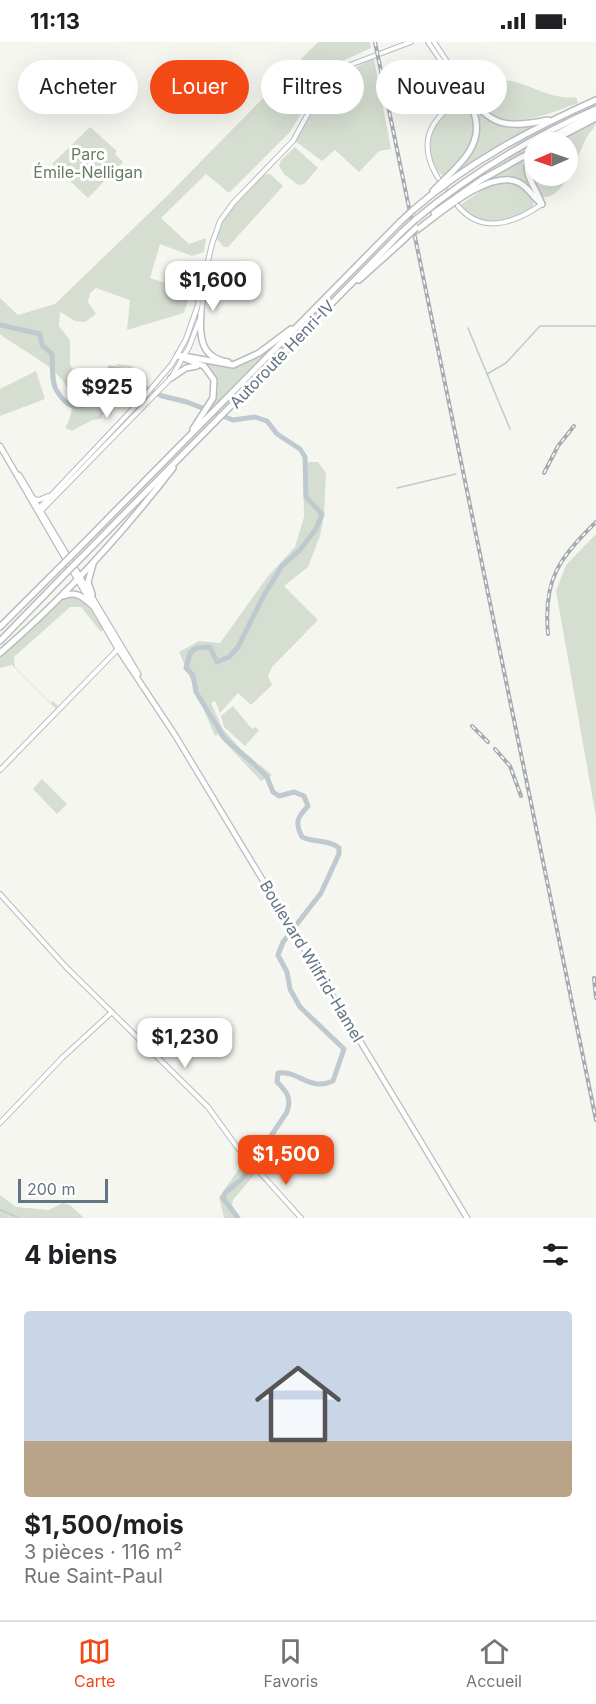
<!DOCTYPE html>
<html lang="fr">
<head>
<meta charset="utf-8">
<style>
  :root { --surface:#fff; --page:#f6f6f6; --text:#202124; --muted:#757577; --line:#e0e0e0; --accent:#f34914 }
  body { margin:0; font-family:Inter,sans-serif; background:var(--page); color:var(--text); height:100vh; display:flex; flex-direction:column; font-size:22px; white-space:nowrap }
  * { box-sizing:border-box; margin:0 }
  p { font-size:20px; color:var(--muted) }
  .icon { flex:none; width:33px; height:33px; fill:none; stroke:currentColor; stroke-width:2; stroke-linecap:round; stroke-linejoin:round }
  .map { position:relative; height:1176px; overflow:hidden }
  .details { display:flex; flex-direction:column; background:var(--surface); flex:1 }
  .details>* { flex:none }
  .hud { position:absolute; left:18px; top:18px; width:561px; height:54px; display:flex; gap:12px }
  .needle { width:39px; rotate:268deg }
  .buttons { position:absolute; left:524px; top:90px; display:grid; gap:12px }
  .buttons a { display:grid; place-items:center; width:54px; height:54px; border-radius:50%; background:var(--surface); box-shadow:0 6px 24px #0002; font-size:30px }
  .scale { position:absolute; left:18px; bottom:15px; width:90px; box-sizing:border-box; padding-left:6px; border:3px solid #627585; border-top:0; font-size:16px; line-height:21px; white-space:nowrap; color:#627585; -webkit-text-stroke:4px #fff; paint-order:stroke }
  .price { position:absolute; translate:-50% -51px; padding:0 14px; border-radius:12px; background:#fff; color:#222; font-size:20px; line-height:39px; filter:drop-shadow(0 2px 3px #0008) }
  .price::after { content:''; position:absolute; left:50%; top:36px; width:18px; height:14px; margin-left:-9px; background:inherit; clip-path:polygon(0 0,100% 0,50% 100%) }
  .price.active { background:var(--accent); color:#fff }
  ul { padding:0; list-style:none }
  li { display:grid; align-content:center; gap:12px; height:318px; padding:0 24px }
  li+li { border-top:2px solid var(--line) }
  li span { display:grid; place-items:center; height:186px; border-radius:6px; color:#555 }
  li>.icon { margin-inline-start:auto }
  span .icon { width:108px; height:108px; fill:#fffc; stroke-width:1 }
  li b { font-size:26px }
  h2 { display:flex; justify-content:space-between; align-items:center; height:72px; padding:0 24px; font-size:26px }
  .chip { padding:0 21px; border-radius:27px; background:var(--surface); box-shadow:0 6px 24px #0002; font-size:21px; line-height:54px }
  .chip.active { background:var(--accent); color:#fff }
  .status { display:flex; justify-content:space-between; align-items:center; height:42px; padding:0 30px; background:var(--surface); direction:ltr }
  .status svg { height:16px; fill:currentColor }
  .dock { display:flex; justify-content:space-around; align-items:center; height:84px; border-top:2px solid var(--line); background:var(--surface); font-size:16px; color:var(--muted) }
  .dock a { display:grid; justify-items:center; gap:3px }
  .dock .active { color:var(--accent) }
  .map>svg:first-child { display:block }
  .green { fill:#d6ded2 }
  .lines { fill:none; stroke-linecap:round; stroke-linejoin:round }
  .stream { stroke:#becacf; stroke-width:1.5 }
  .river { stroke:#becacf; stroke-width:5 }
  .secondary-tunnel { stroke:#d1d6d6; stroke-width:4; stroke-dasharray:4 2; stroke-linecap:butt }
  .secondary-casing { stroke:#b7bcc1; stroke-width:6 }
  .primary-casing { stroke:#b8bcc0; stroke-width:7 }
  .highway-casing { stroke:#b9bcbf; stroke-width:8 }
  .secondary { stroke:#fff; stroke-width:4 }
  .primary { stroke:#fff; stroke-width:4.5 }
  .highway { stroke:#fff; stroke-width:5 }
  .rail-casing { stroke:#a5abb1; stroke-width:4 }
  .rail { stroke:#fff; stroke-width:1.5; stroke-dasharray:4.5; stroke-linecap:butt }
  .highway-bridge-casing { stroke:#b9bcbf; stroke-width:8; stroke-linecap:butt }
  .highway-bridge { stroke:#fff; stroke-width:5 }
  .labels { text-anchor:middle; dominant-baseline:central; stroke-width:6; stroke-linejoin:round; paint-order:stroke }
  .park-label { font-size:16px; fill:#667c61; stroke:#fff }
  .street-label { font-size:16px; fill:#627585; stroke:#fff }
</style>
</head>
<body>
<div class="status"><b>11:13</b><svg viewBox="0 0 49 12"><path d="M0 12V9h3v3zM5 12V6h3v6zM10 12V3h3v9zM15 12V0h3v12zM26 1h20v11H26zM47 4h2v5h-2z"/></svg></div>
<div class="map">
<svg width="596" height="1176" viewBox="0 0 596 1176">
  <rect width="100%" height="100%" fill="#f6f6f1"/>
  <g class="green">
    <path d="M318,0H370L371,6L343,19L322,36L290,90L229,151L206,132L161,176L189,202L206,196L204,210L192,214L160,202L150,236L191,249L184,271L127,288L130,258L96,246L90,251L88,260L96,272L85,280L75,279L60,270L59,284L70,298V322L82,346L100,338L118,322L131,324L148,339L136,347L122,342L112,353L101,377L92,378L72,389L65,386C93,337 29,315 0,292V256L18,273L55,262L168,153Z"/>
    <path d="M374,17L391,107L379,109L359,130L335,108L322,119L295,99C324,55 321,39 374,17Z"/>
    <path d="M500,38C527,38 548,59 576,55L578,61C550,71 488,100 475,53L488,42Z"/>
    <path d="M459,61L466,63C488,89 463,116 443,134C426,121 427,93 440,76C445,70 453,66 459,61Z"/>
    <path d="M475,66L496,82L530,85L457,130L475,101Z"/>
    <path d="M596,79C596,86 590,89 587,95C578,111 565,158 542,155L529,129L531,117L534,114V134H567V100H555Z"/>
    <path d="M90,85L117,109L115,112L123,120L88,156L52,122Z"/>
    <path d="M534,101L532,108L469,143L468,141Z"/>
    <path d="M295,105L318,126L304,142L298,143L284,132L279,124L281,118Z"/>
    <path d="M527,115L525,127L528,144C509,128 494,138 475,144Z"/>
    <path d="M270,132L283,144L228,205H224L216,196L226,173L262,133Z"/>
    <path d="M510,139L525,146L534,157L533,165C511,182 479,186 460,163L491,142Z"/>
    <path d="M265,311L214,364L212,363C224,341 214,337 204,321L233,325Z"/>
    <path d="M36,329L45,357L0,374V347Z"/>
    <path d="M309,420H318L326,431L324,474L320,494L308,525L284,544L318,578L272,625L268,634L272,643L251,663L238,651L220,671L215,659L211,661L223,687L254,722L260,723L272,733L261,739L217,692L215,694L179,610L199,599L220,601L268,534L295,505L304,475L303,423Z"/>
    <path d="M596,492V775L556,549L566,523Z"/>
    <path d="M73,553C88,560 95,573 103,588L101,590L81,565H70L14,615L15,625L51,661L53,659L58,664L56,667L12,623L0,626V615L64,556Z"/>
    <path d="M233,664L252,687L255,685L259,688L245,704L224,685L221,674Z"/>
    <path d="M42,737L67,762L57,772L33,747Z"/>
    <path d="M244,1120L254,1133L233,1158L232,1163L240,1176H224L219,1155Z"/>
    <path d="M0,1153L16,1165L49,1168L63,1161L70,1163L84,1176H0Z"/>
  </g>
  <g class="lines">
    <g class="stream">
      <path d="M468,286L510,387"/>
      <path d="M487,332L506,321L540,284H596"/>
      <path d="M397,446L456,432"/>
      <path d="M0,1168L19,1176"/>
    </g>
    <path class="river" d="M0,283L40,292L42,303L52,312C53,323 51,341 57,349C78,385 103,350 110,326L121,328L141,344L162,354L187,360L233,378L255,375L267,379L277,392L300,407L305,415L306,455L322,472L316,487L300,508L282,524L264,553L238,605L229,615L217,620L210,605L196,606L190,611L186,626L193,633L196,650L225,697L254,722L267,735L273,750L279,754L294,750L304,754L308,764C298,775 294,779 302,795C314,801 328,797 339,806V812L321,851L283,900L278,913L287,930L290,947L300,965L344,1007L333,1039C310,1050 298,1028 278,1031L277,1040C287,1050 292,1056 287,1070L242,1137L226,1150L223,1156L238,1176"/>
    <path class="secondary-tunnel" d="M443,142L454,158"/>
    <g class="secondary-casing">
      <g id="secondary">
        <path d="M428,0L464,53"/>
        <path d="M434,0L468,51C434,73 414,97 438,136"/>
        <path d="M458,164C482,193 515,181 542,162"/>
        <path d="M201,272L206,238"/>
        <path d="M34,457L39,458L48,454"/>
        <path d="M38,467L144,355L172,322L186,297L197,266L212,202L220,179L234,160L293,99L321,48L350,23L411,0"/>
        <path d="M40,470L171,336L189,305L199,279"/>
        <path d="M0,728L118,607"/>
        <path d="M0,852L66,925L208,1065L237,1105L301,1176"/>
        <path d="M0,1081L62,1016L112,970"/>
      </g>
    </g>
    <g class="primary-casing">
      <g id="primary">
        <path d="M0,404L118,607L175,693L467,1176"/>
        <path d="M19,433L138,632"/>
      </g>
    </g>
    <g class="highway-casing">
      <g id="highway">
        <path d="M468,51C490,86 510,86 548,78"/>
        <path d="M542,100L596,71"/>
        <path d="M550,100L596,76"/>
        <path d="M533,109C519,129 534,141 541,160"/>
        <path d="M433,149C452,128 484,108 475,74C473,66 467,60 464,53"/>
        <path d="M413,168C467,121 531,87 596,58"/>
        <path d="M434,171L481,138L524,114"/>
        <path d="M415,178C471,131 530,96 596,67"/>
        <path d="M417,188C440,171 489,127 518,140C529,145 532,155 542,162"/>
        <path d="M359,238L398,203"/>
        <path d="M201,271C199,295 201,316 228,320"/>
        <path d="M178,313L233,323L259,311L291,287"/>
        <path d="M178,314L204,324L214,338L213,356L193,387"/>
        <path d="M171,336L186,326L197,324"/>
        <path d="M72,513L400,180"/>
        <path d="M77,520L402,190"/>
        <path d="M92,552L88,540L93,522"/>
        <path d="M63,554C77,548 84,556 94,565"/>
        <path d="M0,585L62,523"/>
        <path d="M0,599L66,531"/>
        <path d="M0,611C64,556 121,493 173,426"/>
      </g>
    </g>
    <use href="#secondary" class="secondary"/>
    <use href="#primary" class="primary"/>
    <use href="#highway" class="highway"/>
    <g class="rail-casing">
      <g id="rail">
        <path d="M375,0L596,1078"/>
        <path d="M544,431L558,404L574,384"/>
        <path d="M548,592C543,537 559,517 596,480"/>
        <path d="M472,684L488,700"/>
        <path d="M495,707L510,724L521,754"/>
        <path d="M594,936L596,956"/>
      </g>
    </g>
    <use href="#rail" class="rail"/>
    <g class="highway-bridge-casing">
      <g id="highway-bridge">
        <path d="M524,114L534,109"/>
        <path d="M400,180L413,168"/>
        <path d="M402,190L415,178"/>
        <path d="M398,203L416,186"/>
        <path d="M62,523L72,513"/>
        <path d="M66,531L77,520"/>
      </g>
    </g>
    <use href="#highway-bridge" class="highway-bridge"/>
  </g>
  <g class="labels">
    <g class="park-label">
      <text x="88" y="112">Parc<tspan x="88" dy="18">Émile-Nelligan</tspan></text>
    </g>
    <g class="street-label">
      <text transform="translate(282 312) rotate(-46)">Autoroute Henri-IV</text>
      <text transform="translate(312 919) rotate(59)">Boulevard Wilfrid-Hamel</text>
    </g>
  </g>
</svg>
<div class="buttons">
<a><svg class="needle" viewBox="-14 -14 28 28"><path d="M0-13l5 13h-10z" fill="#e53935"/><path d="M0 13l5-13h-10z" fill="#757577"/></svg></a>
</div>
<div class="scale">200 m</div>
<b class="price" style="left:213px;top:270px">$1,600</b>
<b class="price" style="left:107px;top:377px">$925</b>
<b class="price" style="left:185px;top:1027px">$1,230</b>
<b class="price active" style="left:286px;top:1144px">$1,500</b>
<div class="hud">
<a class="chip">Acheter</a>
<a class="chip active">Louer</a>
<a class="chip">Filtres</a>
<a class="chip">Nouveau</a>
</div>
</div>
<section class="details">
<h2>4 biens<svg class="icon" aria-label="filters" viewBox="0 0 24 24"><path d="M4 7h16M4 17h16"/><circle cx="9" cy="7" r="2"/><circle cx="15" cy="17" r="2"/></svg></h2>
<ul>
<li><span style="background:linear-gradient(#c9d6e8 70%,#b9a48a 0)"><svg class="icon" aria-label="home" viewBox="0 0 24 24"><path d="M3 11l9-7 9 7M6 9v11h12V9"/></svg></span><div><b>$1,500/mois</b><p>3 pièces · 116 m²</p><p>Rue Saint-Paul</p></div></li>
</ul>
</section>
<nav class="dock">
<a class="active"><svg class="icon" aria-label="map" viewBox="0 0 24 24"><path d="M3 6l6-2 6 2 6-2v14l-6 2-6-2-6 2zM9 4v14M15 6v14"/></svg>Carte</a>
<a><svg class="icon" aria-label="saved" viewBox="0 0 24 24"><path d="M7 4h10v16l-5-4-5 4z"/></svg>Favoris</a>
<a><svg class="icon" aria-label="home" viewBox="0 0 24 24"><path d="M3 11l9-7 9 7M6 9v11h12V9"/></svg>Accueil</a>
</nav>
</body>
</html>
